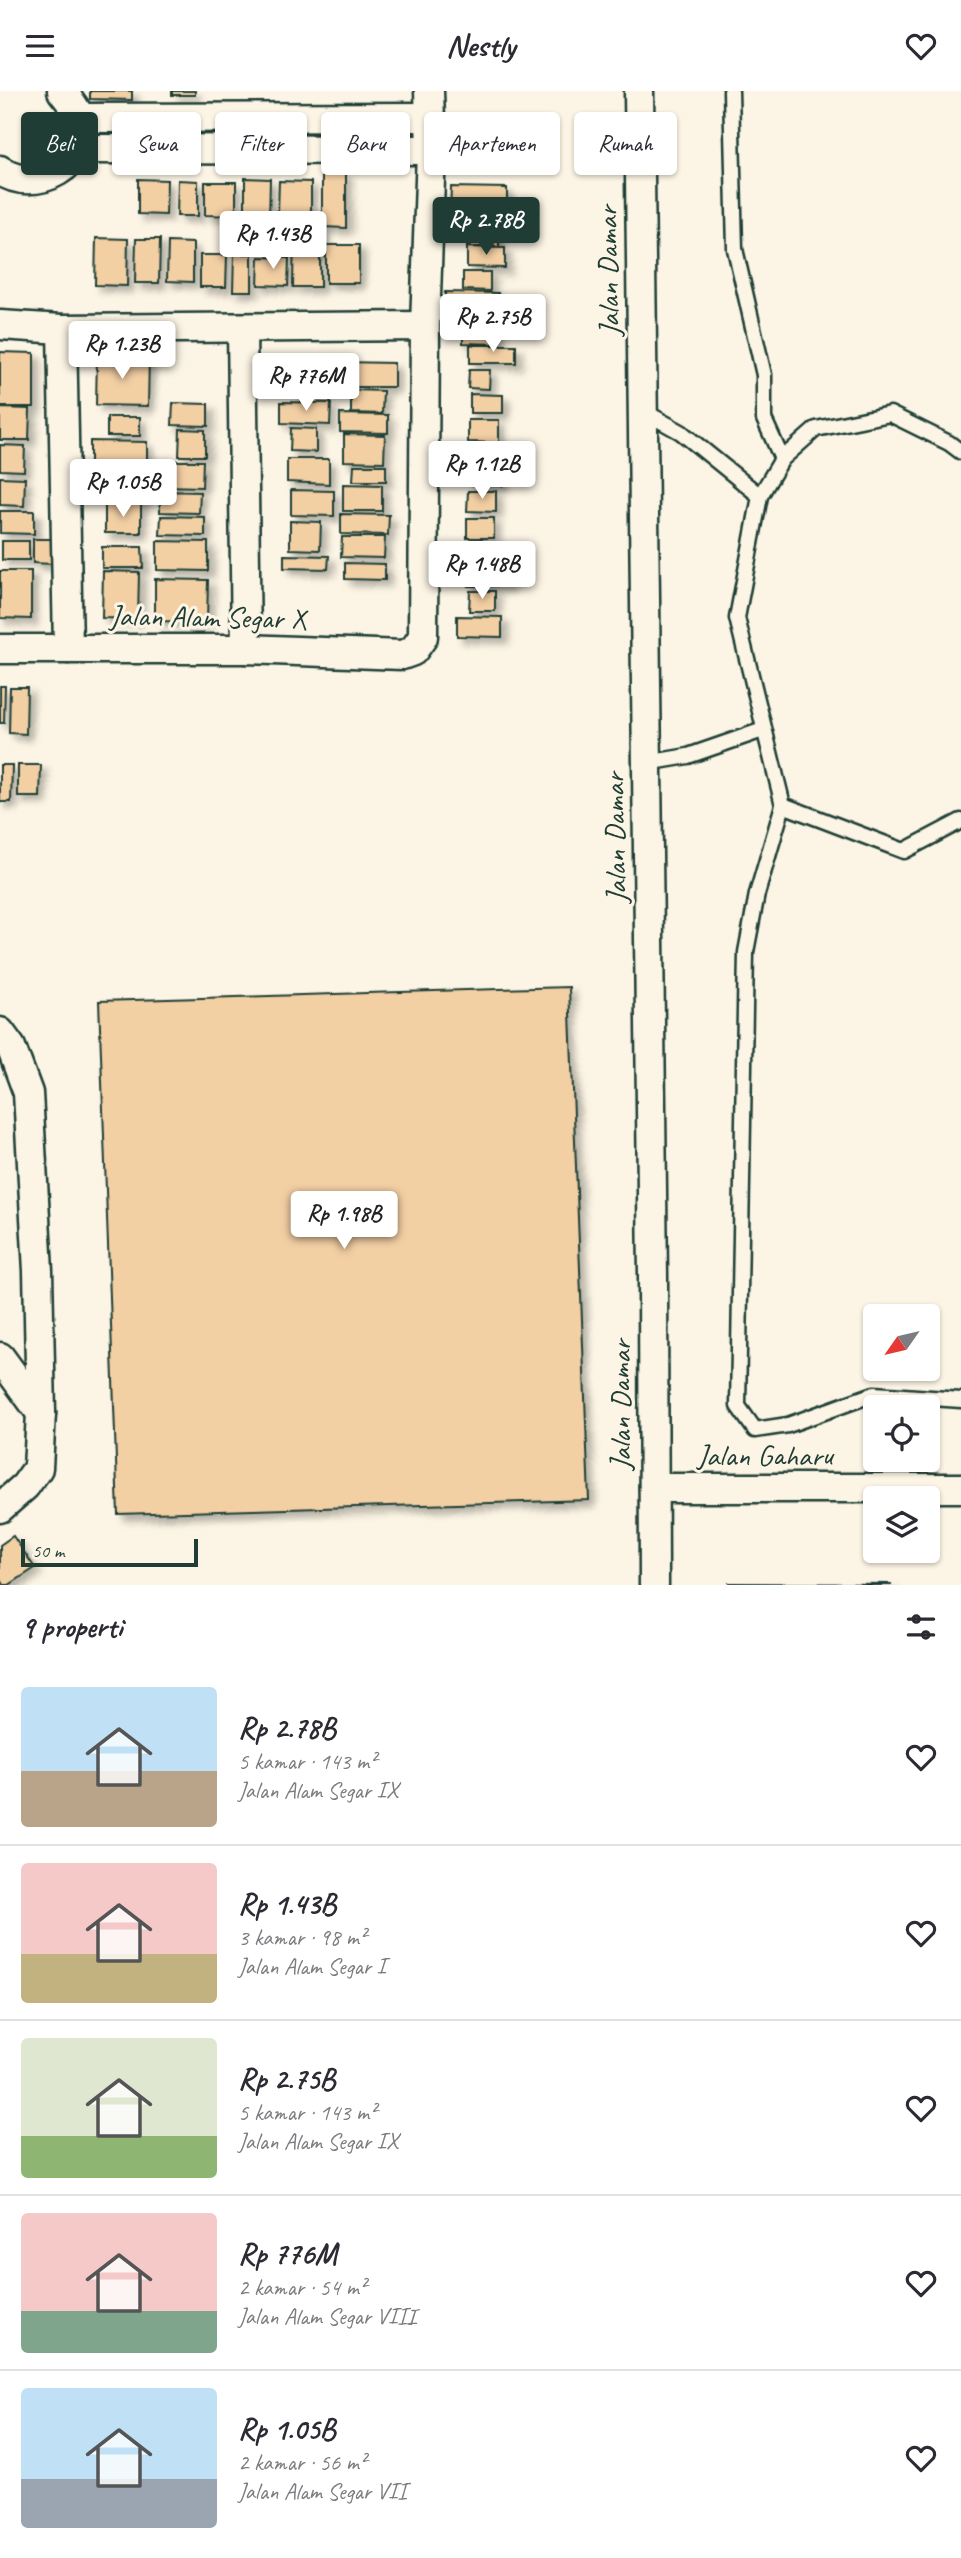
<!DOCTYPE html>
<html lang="id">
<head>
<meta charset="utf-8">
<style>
  :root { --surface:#fff; --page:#f7f7f7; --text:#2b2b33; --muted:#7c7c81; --line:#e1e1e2; --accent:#1f3d34 }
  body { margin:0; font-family:Caveat,sans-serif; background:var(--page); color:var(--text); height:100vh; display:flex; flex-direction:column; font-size:26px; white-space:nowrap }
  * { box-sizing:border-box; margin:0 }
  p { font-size:23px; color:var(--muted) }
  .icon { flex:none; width:38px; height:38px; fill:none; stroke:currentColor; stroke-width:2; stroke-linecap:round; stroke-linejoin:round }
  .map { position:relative; height:1494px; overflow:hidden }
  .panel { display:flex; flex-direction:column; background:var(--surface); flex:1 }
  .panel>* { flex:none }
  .banner { position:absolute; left:21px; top:21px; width:920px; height:63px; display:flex; gap:14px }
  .needle { width:46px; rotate:236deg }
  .buttons { position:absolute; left:863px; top:1213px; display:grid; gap:14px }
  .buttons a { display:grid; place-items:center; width:77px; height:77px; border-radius:7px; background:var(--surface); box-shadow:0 2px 5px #0004; font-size:35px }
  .scale { position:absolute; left:21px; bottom:18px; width:177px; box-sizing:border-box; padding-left:7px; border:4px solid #1f3d34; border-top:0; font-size:19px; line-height:24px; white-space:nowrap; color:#1f3d34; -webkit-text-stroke:5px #fcf5e5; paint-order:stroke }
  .price { position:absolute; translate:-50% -60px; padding:0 16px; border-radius:7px; background:#fff; color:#222; font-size:23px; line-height:46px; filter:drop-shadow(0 2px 4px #0008) }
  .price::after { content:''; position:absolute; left:50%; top:42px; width:21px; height:16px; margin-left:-10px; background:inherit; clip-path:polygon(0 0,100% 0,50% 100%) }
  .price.active { background:var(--accent); color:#fff }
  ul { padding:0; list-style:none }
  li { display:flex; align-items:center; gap:21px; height:175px; padding:0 21px }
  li+li { border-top:2px solid var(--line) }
  li span { display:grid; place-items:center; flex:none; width:196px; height:140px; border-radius:7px; color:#555 }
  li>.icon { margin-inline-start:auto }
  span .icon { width:84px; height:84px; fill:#fffc; stroke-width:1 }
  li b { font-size:30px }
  h2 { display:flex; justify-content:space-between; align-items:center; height:84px; padding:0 21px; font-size:30px }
  .pill { padding:0 24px; border-radius:7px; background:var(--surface); box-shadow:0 2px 5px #0004; font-size:24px; line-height:63px }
  .pill.active { background:var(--accent); color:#fff }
  header { display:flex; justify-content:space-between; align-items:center; height:91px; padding:0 21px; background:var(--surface); font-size:32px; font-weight:700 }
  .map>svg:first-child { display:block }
  .building { fill:#f3cfa4; stroke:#1f3d34; stroke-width:2; filter:url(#shadow) }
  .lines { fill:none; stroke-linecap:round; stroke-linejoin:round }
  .lane-casing { stroke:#1f3d34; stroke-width:19 }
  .street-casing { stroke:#1f3d34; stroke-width:33 }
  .lane { stroke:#fcf5e5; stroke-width:14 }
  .street { stroke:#fcf5e5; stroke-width:28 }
  .labels { text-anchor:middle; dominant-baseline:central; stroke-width:6; stroke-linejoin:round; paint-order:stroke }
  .street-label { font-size:30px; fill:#1f3d34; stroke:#fcf5e5 }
</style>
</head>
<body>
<header><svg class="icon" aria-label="menu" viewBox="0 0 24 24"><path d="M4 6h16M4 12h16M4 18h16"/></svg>Nestly<svg class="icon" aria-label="heart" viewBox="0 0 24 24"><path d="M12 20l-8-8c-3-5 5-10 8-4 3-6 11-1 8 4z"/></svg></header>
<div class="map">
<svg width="961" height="1494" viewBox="0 0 961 1494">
  <defs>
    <filter id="shadow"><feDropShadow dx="6" dy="6" stdDeviation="3.5" flood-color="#0004"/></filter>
  </defs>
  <rect width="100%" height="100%" fill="#fcf5e5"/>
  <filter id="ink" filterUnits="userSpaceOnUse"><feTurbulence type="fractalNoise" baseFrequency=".0143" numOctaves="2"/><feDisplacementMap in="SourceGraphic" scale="14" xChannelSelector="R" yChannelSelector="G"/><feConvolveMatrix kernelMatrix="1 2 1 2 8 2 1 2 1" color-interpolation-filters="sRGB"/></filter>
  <g filter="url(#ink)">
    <g class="building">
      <path d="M90,0H132V9L90,8Z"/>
      <rect x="172" y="0" width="23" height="4"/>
      <path d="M322,82H346V137L322,136Z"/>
      <path d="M245,87L270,88L269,129L245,128Z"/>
      <path d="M138,88L167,89L166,124L138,123Z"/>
      <path d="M178,89L198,90V125H177Z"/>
      <path d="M279,90L311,91V122H278Z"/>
      <path d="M205,91H236V125L205,124Z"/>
      <path d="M451,96L507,97V123L450,122Z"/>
      <path d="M468,131H499V156H467Z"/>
      <path d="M294,138H320V196H293Z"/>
      <path d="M96,147L128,148L127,195L95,194Z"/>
      <path d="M136,148H160L159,192H135Z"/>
      <path d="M168,151L193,152V191L167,190Z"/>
      <rect x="326" y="154" width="33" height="38"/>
      <path d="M467,156L505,157V177L467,176Z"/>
      <path d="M234,163H252V200H233Z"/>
      <path d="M200,164H227L226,196H200Z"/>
      <path d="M259,166L289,167L288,195L258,194Z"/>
      <path d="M463,181H490V200L463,199Z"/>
      <path d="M445,201L498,202V223L445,222Z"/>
      <path d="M463,228H499V253L463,252Z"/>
      <rect x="470" y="254" width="46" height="18"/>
      <path d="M0,261L34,262V316H0Z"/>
      <path d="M97,264L149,265L148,315L96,314Z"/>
      <path d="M341,271L394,272V296H341Z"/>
      <path d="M469,279H490L489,298L468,297Z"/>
      <path d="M351,299L383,300L382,323L351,322Z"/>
      <path d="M470,303L503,304V322H470Z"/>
      <path d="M281,311L331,312L330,334L281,332Z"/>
      <path d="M173,312L208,313V335L172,334Z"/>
      <path d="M0,317L30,318L29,349H0Z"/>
      <path d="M340,323L388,324V342L340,341Z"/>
      <rect x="107" y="326" width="33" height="19"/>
      <path d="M468,329H499V352L468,351Z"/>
      <path d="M291,337L316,338V361L290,360Z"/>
      <path d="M180,338L205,339V365H179Z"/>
      <path d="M344,343L385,344L384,371L344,370Z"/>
      <path d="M90,350L147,351V383L90,382Z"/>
      <path d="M0,354L25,355L24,380L0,379Z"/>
      <path d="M469,355L511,356V373L469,372Z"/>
      <path d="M287,368H329V393L287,391Z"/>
      <path d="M165,370H203L202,396L164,395Z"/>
      <path d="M354,374H386V390H353Z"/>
      <path d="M471,377L502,378V395L471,394Z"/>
      <path d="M0,386L25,387L24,415L0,414Z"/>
      <path d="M105,388H144V411L105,410Z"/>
      <path d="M343,393L382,394V420H343Z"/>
      <path d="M291,399L334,400V425L291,424Z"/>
      <path d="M160,400L200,401L199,422L160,421Z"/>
      <path d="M468,400H496V421L467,420Z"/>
      <rect x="105" y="413" width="36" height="29"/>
      <path d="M0,420H34V443L0,442Z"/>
      <path d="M341,423L389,424L388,444L341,443Z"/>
      <path d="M161,425L205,426V445L160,444Z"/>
      <rect x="467" y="427" width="27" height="20"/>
      <path d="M290,430L321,431L320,459L290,458Z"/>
      <path d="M342,446H385L384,467L341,466Z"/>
      <path d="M33,448H52V473L33,472Z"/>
      <rect x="2" y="450" width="27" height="19"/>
      <path d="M157,450L208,451V480L157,479Z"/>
      <rect x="469" y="452" width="28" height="18"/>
      <path d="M102,456H142L143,477H102Z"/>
      <path d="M284,464L329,465L328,478L284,477Z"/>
      <path d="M345,472L385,473V489L345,488Z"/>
      <path d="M469,475H509V495H468Z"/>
      <path d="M0,480H31V528L0,527Z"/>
      <path d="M103,480L139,481L138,528L102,527Z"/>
      <path d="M155,488L208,489L207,531L155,530Z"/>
      <path d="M470,500H495V520H469Z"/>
      <path d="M457,525L502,526V546L457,545Z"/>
      <path d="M0,595H5L4,632H0Z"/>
      <path d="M10,596H27L26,643L9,642Z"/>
      <path d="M0,674H12L11,711H0Z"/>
      <path d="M18,674H41L40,706H18Z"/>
      <path d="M569,896L589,1409L118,1423L99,910Z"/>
      <path d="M13,1445L35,1477L9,1494H4L0,1487V1454Z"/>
      <path d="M729,1492L891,1493V1494H729Z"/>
    </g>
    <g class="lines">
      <g class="lane-casing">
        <g id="lane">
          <path d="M731,0L735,158L764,284V328L782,368"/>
          <path d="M643,320L681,341L760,405"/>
          <path d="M961,361L949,352L890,323L816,338L782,368L760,405L737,527L783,714L904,760L961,730"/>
          <path d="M647,672L688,665L763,639"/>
          <path d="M783,714L757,803L746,861L738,1315L755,1339L788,1334L874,1303L961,1309"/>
        </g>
      </g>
      <g class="street-casing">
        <g id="street">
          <path d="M639,0L653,1185L654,1494"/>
          <path d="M80,27L429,26"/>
          <path d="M78,58L431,59"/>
          <path d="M0,79C34,105 93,73 80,28C78,19 68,8 62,0"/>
          <path d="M0,234L62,238L425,235"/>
          <path d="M242,237L246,558"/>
          <path d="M62,238L68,558"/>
          <path d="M0,558H246L402,564L413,560L423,546L425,235L431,59L429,0"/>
          <path d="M0,941L11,956L28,1002L38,1180L41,1322L38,1377L25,1395L0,1417"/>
          <path d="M0,1266L41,1322"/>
          <path d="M654,1397H961"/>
        </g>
      </g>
      <use href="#lane" class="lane"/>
      <use href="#street" class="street"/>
    </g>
  </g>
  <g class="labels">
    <g class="street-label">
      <text transform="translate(608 180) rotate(-91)">Jalan Damar</text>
      <text transform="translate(208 526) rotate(1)">Jalan Alam Segar X</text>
      <text transform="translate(615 747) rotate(-91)">Jalan Damar</text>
      <text transform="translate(620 1314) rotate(-90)">Jalan Damar</text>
      <text x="765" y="1364">Jalan Gaharu</text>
    </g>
  </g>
</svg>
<div class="buttons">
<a><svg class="needle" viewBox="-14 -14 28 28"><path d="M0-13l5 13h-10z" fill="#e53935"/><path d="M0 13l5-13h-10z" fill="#7c7c81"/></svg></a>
<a><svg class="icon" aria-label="locate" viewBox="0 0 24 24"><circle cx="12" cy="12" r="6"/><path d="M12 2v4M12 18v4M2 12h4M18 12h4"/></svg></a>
<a><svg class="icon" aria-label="layers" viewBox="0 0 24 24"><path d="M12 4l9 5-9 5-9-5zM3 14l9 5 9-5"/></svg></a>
</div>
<div class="scale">50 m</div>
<b class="price active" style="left:486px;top:166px">Rp 2.78B</b>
<b class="price" style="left:273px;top:180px">Rp 1.43B</b>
<b class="price" style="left:493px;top:263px">Rp 2.75B</b>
<b class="price" style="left:122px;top:290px">Rp 1.23B</b>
<b class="price" style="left:306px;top:322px">Rp 776M</b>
<b class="price" style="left:482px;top:410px">Rp 1.12B</b>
<b class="price" style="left:123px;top:428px">Rp 1.05B</b>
<b class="price" style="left:482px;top:510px">Rp 1.48B</b>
<b class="price" style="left:344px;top:1160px">Rp 1.98B</b>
<div class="banner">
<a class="pill active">Beli</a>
<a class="pill">Sewa</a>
<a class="pill">Filter</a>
<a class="pill">Baru</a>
<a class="pill">Apartemen</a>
<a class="pill">Rumah</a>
</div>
</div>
<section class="panel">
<h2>9 properti<svg class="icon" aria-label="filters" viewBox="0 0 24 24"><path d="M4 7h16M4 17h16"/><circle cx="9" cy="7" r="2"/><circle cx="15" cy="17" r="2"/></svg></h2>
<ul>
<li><span style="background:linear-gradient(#bfe0f5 60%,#b9a48a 0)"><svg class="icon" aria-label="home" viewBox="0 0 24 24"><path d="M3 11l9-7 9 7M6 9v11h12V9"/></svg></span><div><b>Rp 2.78B</b><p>5 kamar · 143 m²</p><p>Jalan Alam Segar IX</p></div><svg class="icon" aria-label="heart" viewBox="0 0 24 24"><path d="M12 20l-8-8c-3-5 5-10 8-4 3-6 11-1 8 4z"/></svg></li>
<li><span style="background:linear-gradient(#f6c9c9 65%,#c2b280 0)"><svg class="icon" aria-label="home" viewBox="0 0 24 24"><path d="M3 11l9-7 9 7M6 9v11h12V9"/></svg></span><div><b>Rp 1.43B</b><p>3 kamar · 98 m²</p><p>Jalan Alam Segar I</p></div><svg class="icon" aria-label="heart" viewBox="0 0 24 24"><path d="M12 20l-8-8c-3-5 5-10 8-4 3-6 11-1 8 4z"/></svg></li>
<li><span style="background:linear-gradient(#dfe7d0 70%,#8fb573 0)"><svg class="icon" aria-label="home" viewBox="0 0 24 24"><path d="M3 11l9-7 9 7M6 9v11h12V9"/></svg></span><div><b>Rp 2.75B</b><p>5 kamar · 143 m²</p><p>Jalan Alam Segar IX</p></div><svg class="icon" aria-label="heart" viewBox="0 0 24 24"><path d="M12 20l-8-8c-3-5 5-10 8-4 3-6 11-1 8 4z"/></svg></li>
<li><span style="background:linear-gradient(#f6c9c9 70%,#7fa58c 0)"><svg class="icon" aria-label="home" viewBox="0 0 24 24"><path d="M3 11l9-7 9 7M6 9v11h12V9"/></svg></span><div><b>Rp 776M</b><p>2 kamar · 54 m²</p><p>Jalan Alam Segar VIII</p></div><svg class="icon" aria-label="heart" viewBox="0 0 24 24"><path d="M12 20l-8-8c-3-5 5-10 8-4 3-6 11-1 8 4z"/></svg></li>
<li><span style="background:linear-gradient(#bfe0f5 65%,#9aa5b1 0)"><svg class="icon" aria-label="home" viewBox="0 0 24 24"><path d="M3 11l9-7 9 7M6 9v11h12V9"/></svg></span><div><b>Rp 1.05B</b><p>2 kamar · 56 m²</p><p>Jalan Alam Segar VII</p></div><svg class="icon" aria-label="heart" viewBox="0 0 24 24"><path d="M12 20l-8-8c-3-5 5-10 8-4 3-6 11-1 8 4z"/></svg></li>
</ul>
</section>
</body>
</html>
